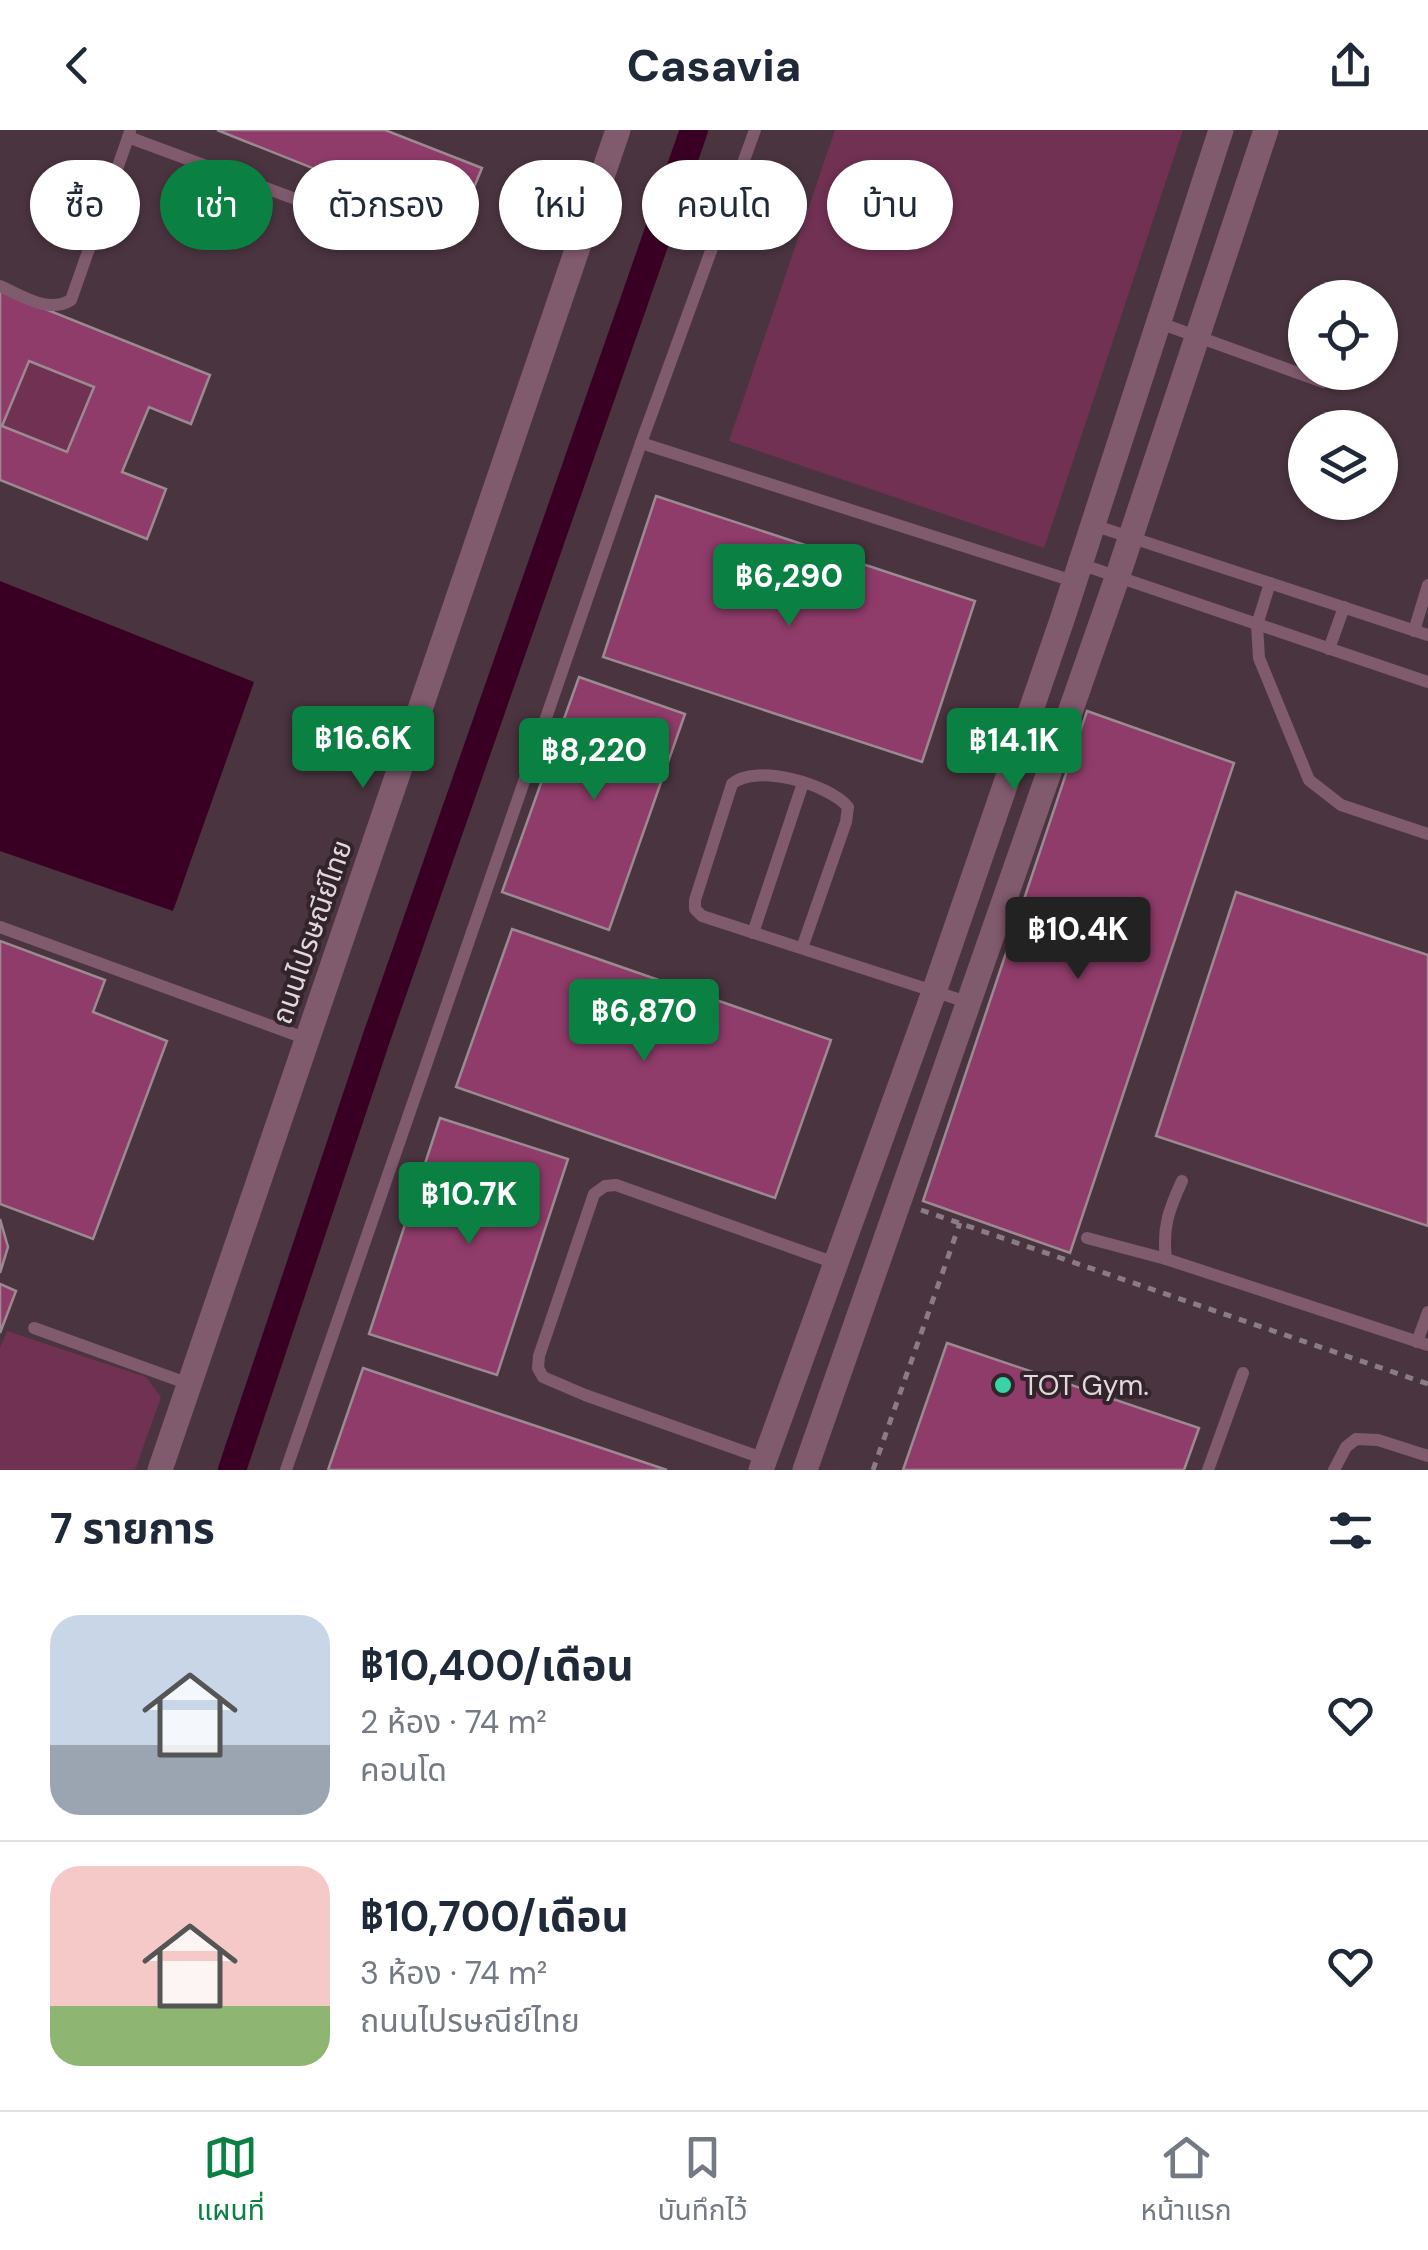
<!DOCTYPE html>
<html lang="th">
<head>
<meta charset="utf-8">
<style>
  :root { --surface:#fff; --page:#f2f2f3; --text:#1f2937; --muted:#747a83; --line:#e0e1e3; --accent:#0b8043 }
  body { margin:0; font-family:"DM Sans","Noto Sans Thai",sans-serif; background:var(--page); color:var(--text); height:100vh; display:flex; flex-direction:column; font-size:38px; white-space:nowrap }
  * { box-sizing:border-box; margin:0 }
  p { font-size:32px; color:var(--muted) }
  .icon { flex:none; width:55px; height:55px; fill:none; stroke:currentColor; stroke-width:2; stroke-linecap:round; stroke-linejoin:round }
  .map { position:relative; height:1340px; overflow:hidden }
  .panel { display:flex; flex-direction:column; background:var(--surface); flex:1 }
  .panel>* { flex:none }
  .hud { position:absolute; left:30px; top:30px; width:1370px; height:90px; display:flex; gap:20px }
  .tools { position:absolute; left:1288px; top:150px; display:grid; gap:20px }
  .tools a { display:grid; place-items:center; width:110px; height:110px; border-radius:50%; background:var(--surface); box-shadow:0 2px 8px #0004; font-size:50px }
  .price { position:absolute; translate:-50% -85px; padding:0 22px; border-radius:10px; background:var(--accent); color:#fff; font-size:32px; line-height:65px; filter:drop-shadow(0 2px 5px #0008) }
  .price::after { content:''; position:absolute; left:50%; top:60px; width:30px; height:22px; margin-left:-15px; background:inherit; clip-path:polygon(0 0,100% 0,50% 100%) }
  .price.selected { background:#222; color:#fff }
  ul { padding:0; list-style:none }
  li { display:flex; align-items:center; gap:30px; height:250px; padding:0 50px }
  li+li { border-top:2px solid var(--line) }
  li span { display:grid; place-items:center; flex:none; width:280px; height:200px; border-radius:30px; color:#555 }
  li>.icon { margin-inline-start:auto }
  span .icon { width:120px; height:120px; fill:#fffc; stroke-width:1 }
  li b { font-size:42px }
  h2 { display:flex; justify-content:space-between; align-items:center; height:120px; padding:0 50px; font-size:42px }
  .tag { padding:0 35px; border-radius:45px; background:var(--surface); box-shadow:0 2px 8px #0004; font-size:35px; line-height:90px }
  .tag.selected { background:var(--accent); color:#fff }
  header { display:flex; justify-content:space-between; align-items:center; height:130px; padding:0 50px; background:var(--surface); font-size:45px; font-weight:800 }
  .tabs { display:flex; justify-content:space-around; align-items:center; height:140px; border-top:2px solid var(--line); background:var(--surface); font-size:28px; color:var(--muted) }
  .tabs a { display:grid; justify-items:center; gap:5px }
  .tabs .selected { color:var(--accent) }
  .map>svg:first-child { display:block }
  .built { fill:#4a343f; fill-rule:evenodd }
  .green { fill:#703153 }
  .water { fill:#3a0024 }
  .lines { fill:none; stroke-linecap:round; stroke-linejoin:round }
  .canal { stroke:#3a0024; stroke-width:28 }
  .building { fill:#903c6a; stroke:#9c8a92; stroke-width:2.5; fill-rule:evenodd }
  .path { stroke:#897c82; stroke-width:5; stroke-dasharray:8 8; stroke-linecap:butt }
  .lane { stroke:#805a6d; stroke-width:12 }
  .street { stroke:#805a6d; stroke-width:25 }
  .poi-dot { fill:#36d4a7; stroke:#33242b; stroke-width:4 }
  .labels { text-anchor:middle; dominant-baseline:central; stroke-width:8; stroke-linejoin:round; paint-order:stroke }
  .street-label { font-size:28px; fill:#e1d7dc; stroke:#33242b }
  .poi-label { font-size:28px; fill:#e1d7dc; stroke:#33242b; text-anchor:start }
</style>
</head>
<body>
<header><svg class="icon" aria-label="back" viewBox="0 0 24 24"><path d="M15 5l-7 7 7 7"/></svg>Casavia<svg class="icon" aria-label="share" viewBox="0 0 24 24"><path d="M12 15V3M7 8l5-5 5 5M5 13v7h14v-7"/></svg></header>
<div class="map">
<svg width="1428" height="1340" viewBox="0 0 1428 1340">
  <rect width="100%" height="100%" fill="#3d2e35"/>
  <path class="built" d="M0,0H1428V1340H0ZM1305,168H1380V242H1305ZM1305,298H1380V372H1305Z"/>
  <g class="green">
    <path d="M835,0H1183L1044,418L729,311Z"/>
    <path d="M29,231L94,257L67,322L2,296Z"/>
    <path d="M7,1201L146,1247L161,1267L135,1340H0V1218Z"/>
  </g>
  <path class="water" d="M0,451L254,552L173,781L0,721Z"/>
  <g class="lines">
    <path class="canal" d="M232,1340L377,906L694,0"/>
  </g>
  <g class="building">
    <path d="M217,0H385L482,38L458,96Z"/>
    <path d="M0,161L210,245L191,294L149,277L122,342L166,359L147,409L0,350ZM29,231L94,257L67,322L2,296Z"/>
    <path d="M656,366L975,471L922,632L603,527Z"/>
    <path d="M579,547L685,584L609,800L502,762Z"/>
    <path d="M1087,581L1234,633L1070,1123L923,1071Z"/>
    <path d="M1236,762L1428,825V1096L1156,1006Z"/>
    <path d="M512,799L831,910L775,1068L456,957Z"/>
    <path d="M0,811L105,850L93,882L167,911L93,1109L0,1074Z"/>
    <path d="M440,988L568,1029L497,1245L369,1204Z"/>
    <path d="M0,1089L8,1117L0,1143Z"/>
    <path d="M0,1154L16,1161L0,1203Z"/>
    <path d="M947,1213L1199,1298L1184,1340H903Z"/>
    <path d="M363,1238L667,1340H328Z"/>
  </g>
  <g class="lines">
    <g class="path">
      <path d="M921,1080L1428,1254"/>
      <path d="M873,1340L960,1093"/>
    </g>
    <g class="lane">
      <path d="M128,7L390,104"/>
      <path d="M0,156C23,166 48,184 71,170L130,2"/>
      <path d="M1157,192L1323,252"/>
      <path d="M641,313L1073,451"/>
      <path d="M1093,395L1428,505"/>
      <path d="M1080,434L1428,552"/>
      <path d="M1270,453L1257,495L1259,528L1309,650L1341,675L1428,704"/>
      <path d="M1414,501L1428,455"/>
      <path d="M1329,519L1344,477"/>
      <path d="M0,797L307,909"/>
      <path d="M753,803L803,653"/>
      <path d="M802,818L846,692L848,677C829,654 756,633 732,654L695,770V779L702,786L970,873"/>
      <path d="M1182,1051C1169,1079 1162,1098 1166,1129L1428,1215"/>
      <path d="M1087,1108L1166,1129"/>
      <path d="M34,1198L189,1254"/>
      <path d="M1417,1212L1428,1182"/>
      <path d="M765,1329L585,1265L543,1247L538,1238L539,1226L594,1064L605,1056L616,1055L835,1133"/>
      <path d="M286,1340L641,313L755,0"/>
      <path d="M1208,1340L1243,1243"/>
      <path d="M1334,1340L1346,1317L1356,1309L1378,1310L1428,1326"/>
    </g>
    <g class="street">
      <path d="M160,1340L618,0"/>
      <path d="M761,1340L934,862L1062,490L1221,0"/>
      <path d="M805,1340L1117,448L1266,0"/>
    </g>
  </g>
  <circle class="poi-dot" cx="1003" cy="1255" r="10"/>
  <g class="labels">
    <g class="street-label">
      <text transform="translate(312 802) rotate(-71)">ถนนไปรษณีย์ไทย</text>
    </g>
    <g class="poi-label">
      <text x="1023" y="1255">TOT Gym.</text>
    </g>
  </g>
</svg>
<div class="tools">
<a><svg class="icon" aria-label="locate" viewBox="0 0 24 24"><circle cx="12" cy="12" r="6"/><path d="M12 2v4M12 18v4M2 12h4M18 12h4"/></svg></a>
<a><svg class="icon" aria-label="layers" viewBox="0 0 24 24"><path d="M12 4l9 5-9 5-9-5zM3 14l9 5 9-5"/></svg></a>
</div>
<b class="price" style="left:789px;top:499px">฿6,290</b>
<b class="price" style="left:363px;top:661px">฿16.6K</b>
<b class="price" style="left:1014px;top:663px">฿14.1K</b>
<b class="price" style="left:594px;top:673px">฿8,220</b>
<b class="price selected" style="left:1078px;top:852px">฿10.4K</b>
<b class="price" style="left:644px;top:934px">฿6,870</b>
<b class="price" style="left:469px;top:1117px">฿10.7K</b>
<div class="hud">
<a class="tag">ซื้อ</a>
<a class="tag selected">เช่า</a>
<a class="tag">ตัวกรอง</a>
<a class="tag">ใหม่</a>
<a class="tag">คอนโด</a>
<a class="tag">บ้าน</a>
</div>
</div>
<section class="panel">
<h2>7 รายการ<svg class="icon" aria-label="filters" viewBox="0 0 24 24"><path d="M4 7h16M4 17h16"/><circle cx="9" cy="7" r="2"/><circle cx="15" cy="17" r="2"/></svg></h2>
<ul>
<li><span style="background:linear-gradient(#c9d6e8 65%,#9aa5b1 0)"><svg class="icon" aria-label="home" viewBox="0 0 24 24"><path d="M3 11l9-7 9 7M6 9v11h12V9"/></svg></span><div><b>฿10,400/เดือน</b><p>2 ห้อง · 74 m²</p><p>คอนโด</p></div><svg class="icon" aria-label="heart" viewBox="0 0 24 24"><path d="M12 20l-8-8c-3-5 5-10 8-4 3-6 11-1 8 4z"/></svg></li>
<li><span style="background:linear-gradient(#f6c9c9 70%,#8fb573 0)"><svg class="icon" aria-label="home" viewBox="0 0 24 24"><path d="M3 11l9-7 9 7M6 9v11h12V9"/></svg></span><div><b>฿10,700/เดือน</b><p>3 ห้อง · 74 m²</p><p>ถนนไปรษณีย์ไทย</p></div><svg class="icon" aria-label="heart" viewBox="0 0 24 24"><path d="M12 20l-8-8c-3-5 5-10 8-4 3-6 11-1 8 4z"/></svg></li>
</ul>
</section>
<nav class="tabs">
<a class="selected"><svg class="icon" aria-label="map" viewBox="0 0 24 24"><path d="M3 6l6-2 6 2 6-2v14l-6 2-6-2-6 2zM9 4v14M15 6v14"/></svg>แผนที่</a>
<a><svg class="icon" aria-label="saved" viewBox="0 0 24 24"><path d="M7 4h10v16l-5-4-5 4z"/></svg>บันทึกไว้</a>
<a><svg class="icon" aria-label="home" viewBox="0 0 24 24"><path d="M3 11l9-7 9 7M6 9v11h12V9"/></svg>หน้าแรก</a>
</nav>
</body>
</html>
